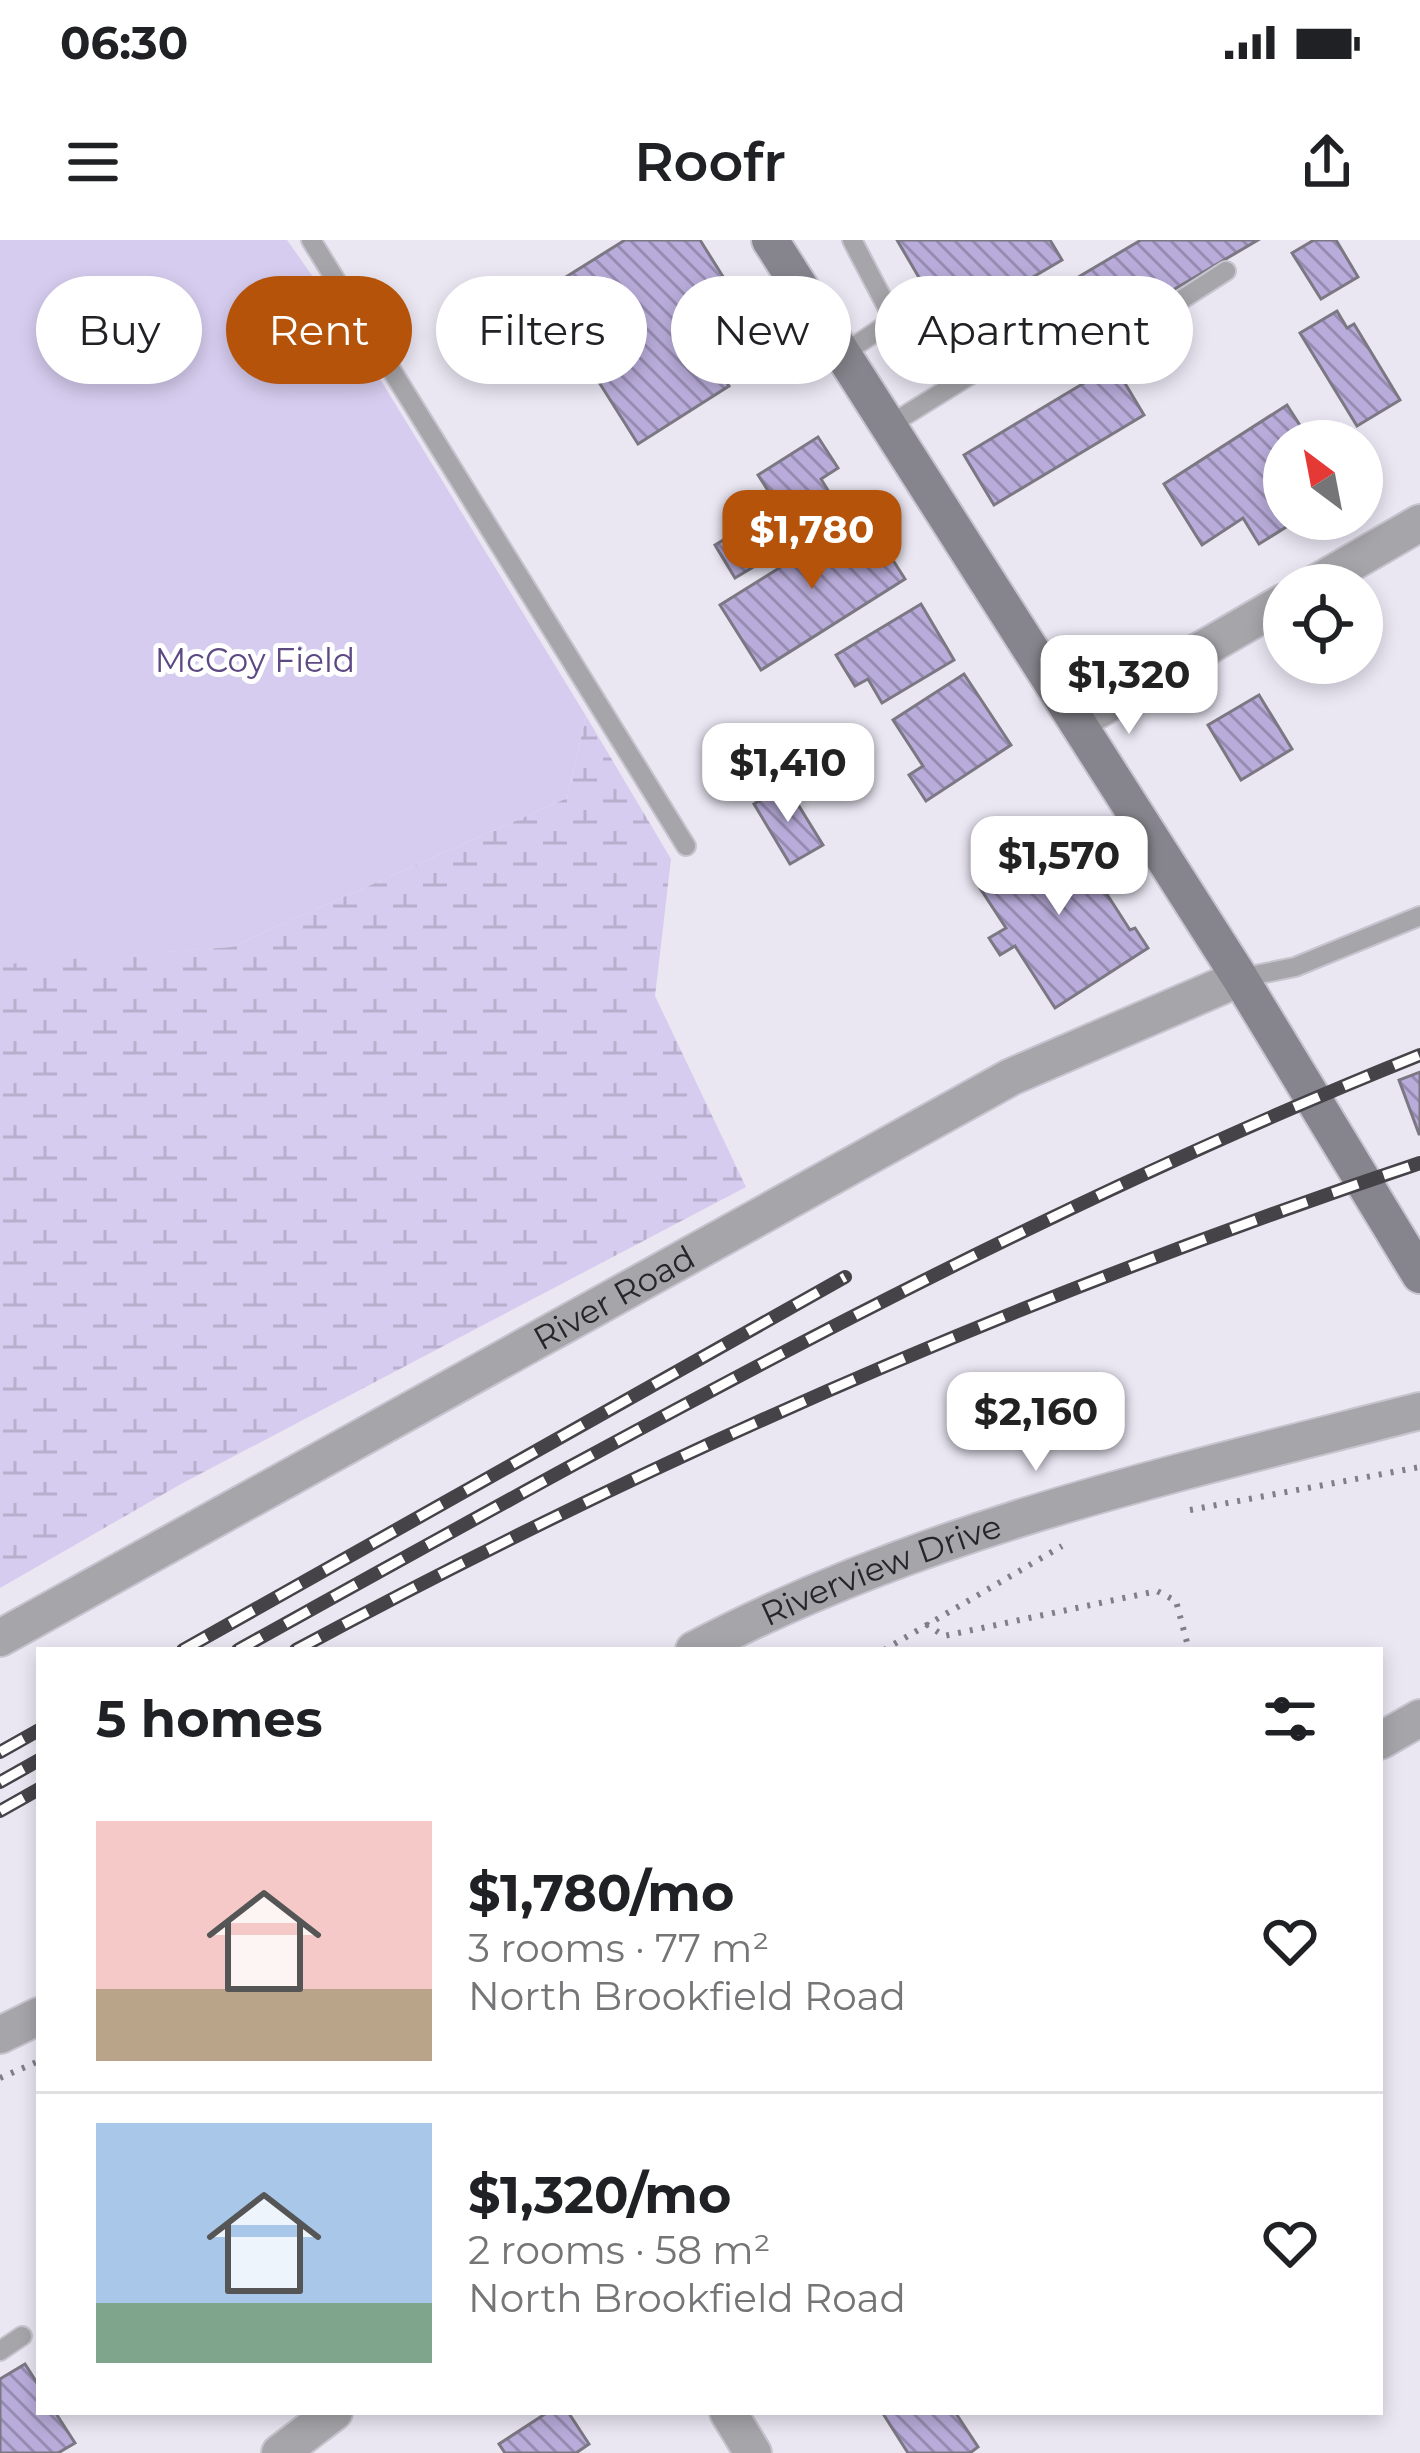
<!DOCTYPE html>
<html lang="en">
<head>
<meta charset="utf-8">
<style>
  :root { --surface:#fff; --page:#f6f6f6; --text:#202124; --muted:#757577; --line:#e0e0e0; --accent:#b45309 }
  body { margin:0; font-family:Montserrat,sans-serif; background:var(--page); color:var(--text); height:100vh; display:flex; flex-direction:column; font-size:45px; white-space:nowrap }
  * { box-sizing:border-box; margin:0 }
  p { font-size:39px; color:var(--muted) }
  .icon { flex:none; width:66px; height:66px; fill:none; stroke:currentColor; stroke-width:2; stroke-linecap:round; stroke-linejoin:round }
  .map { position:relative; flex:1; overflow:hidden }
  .panel { position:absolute; left:36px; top:1407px; width:1347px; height:768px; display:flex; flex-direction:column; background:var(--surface); border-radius:0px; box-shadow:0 6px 18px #0003 }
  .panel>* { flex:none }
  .top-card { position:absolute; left:36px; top:36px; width:1350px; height:108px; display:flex; gap:24px }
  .needle { width:78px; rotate:328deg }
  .buttons { position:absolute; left:1263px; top:180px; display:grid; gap:24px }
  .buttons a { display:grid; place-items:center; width:120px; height:120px; border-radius:50%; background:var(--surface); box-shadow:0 6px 18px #0003; font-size:60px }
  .price { position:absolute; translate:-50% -102px; padding:0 27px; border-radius:24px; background:#fff; color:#222; font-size:39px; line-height:78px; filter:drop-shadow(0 3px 6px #0008) }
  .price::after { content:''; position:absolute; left:50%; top:72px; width:36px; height:27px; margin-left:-18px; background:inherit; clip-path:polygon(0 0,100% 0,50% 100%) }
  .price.on { background:var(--accent); color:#fff }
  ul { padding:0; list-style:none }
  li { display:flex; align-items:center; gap:36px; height:300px; padding:0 60px }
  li+li { border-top:3px solid var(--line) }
  li span { display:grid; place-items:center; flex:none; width:336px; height:240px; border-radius:0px; color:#555 }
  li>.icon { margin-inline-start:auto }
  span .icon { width:144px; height:144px; fill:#fffc; stroke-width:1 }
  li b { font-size:51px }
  h2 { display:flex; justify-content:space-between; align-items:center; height:144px; padding:0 60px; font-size:51px }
  .tag { padding:0 42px; border-radius:54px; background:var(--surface); box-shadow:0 6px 18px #0003; font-size:42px; line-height:108px }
  .tag.on { background:var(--accent); color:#fff }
  .status { display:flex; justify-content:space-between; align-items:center; height:84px; padding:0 60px; background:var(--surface); direction:ltr }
  .status svg { height:33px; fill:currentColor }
  header { display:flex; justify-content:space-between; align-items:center; height:156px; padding:0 60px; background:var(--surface); font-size:54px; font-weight:600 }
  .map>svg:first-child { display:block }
  .green { fill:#d6ccef }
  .wetland { fill:url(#wetland-marsh) }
  .building { fill:url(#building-back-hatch); stroke:#7b7883; stroke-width:3 }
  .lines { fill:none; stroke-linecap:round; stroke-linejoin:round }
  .lane-casing { stroke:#c7c4cf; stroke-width:22 }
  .street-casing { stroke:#c7c4cf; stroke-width:40 }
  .secondary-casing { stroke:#c7c4cf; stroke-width:40 }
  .path { stroke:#807e86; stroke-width:6; stroke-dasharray:3 9; stroke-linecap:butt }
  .lane { stroke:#a6a5aa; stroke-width:18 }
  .street { stroke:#a6a5aa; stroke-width:36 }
  .secondary { stroke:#86848c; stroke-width:36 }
  .rail-casing { stroke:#454348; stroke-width:14 }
  .rail { stroke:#fff; stroke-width:9; stroke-dasharray:27; stroke-linecap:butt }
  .labels { text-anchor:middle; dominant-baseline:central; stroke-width:10; stroke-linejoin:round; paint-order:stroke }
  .park-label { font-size:33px; fill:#5c4883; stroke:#fff }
  .street-label { font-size:33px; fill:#262529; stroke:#fff }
</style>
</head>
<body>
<div class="status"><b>06:30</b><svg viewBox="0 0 49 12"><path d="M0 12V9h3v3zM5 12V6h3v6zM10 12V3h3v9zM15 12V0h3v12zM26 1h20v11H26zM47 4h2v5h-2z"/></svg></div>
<header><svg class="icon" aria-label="menu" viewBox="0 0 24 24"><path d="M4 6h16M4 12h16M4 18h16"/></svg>Roofr<svg class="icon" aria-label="share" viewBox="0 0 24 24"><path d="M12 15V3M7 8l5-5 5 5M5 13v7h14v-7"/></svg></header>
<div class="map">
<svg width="1420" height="2213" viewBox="0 0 1420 2213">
  <defs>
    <pattern id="wetland-marsh" width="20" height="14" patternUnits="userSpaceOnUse" patternTransform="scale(3)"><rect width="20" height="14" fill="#d6ccef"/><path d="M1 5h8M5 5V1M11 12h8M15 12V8" fill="none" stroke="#b8afcd"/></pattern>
    <pattern id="building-back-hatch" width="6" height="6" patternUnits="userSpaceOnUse" patternTransform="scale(3)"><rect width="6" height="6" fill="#b9acda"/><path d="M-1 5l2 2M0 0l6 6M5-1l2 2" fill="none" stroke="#968cb1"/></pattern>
  </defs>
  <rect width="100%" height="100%" fill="#eae7f3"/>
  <path class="green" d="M0,0H287L347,85L586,476L567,558L231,707L7,725L0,719Z"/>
  <path class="wetland" d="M586,476L671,619L655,756L746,947L181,1244L0,1348V719L7,724L231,707L567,558Z"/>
  <g class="building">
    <path d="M625,0H700L732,51L687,80L729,146L638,204L542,52Z"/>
    <path d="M897,0H1050L1062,20L948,87Z"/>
    <path d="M1141,0H1258L1105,90L1075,39Z"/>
    <path d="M1314,0H1336L1358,37L1321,59L1292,13Z"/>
    <path d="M1337,71L1347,88L1354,84L1400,160L1357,186L1300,93Z"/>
    <path d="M1114,125L1144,175L994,265L964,215Z"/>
    <path d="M1287,165L1310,201H1284V279H1299L1259,304L1243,278L1202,305L1164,244Z"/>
    <path d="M818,197L838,228L821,239L836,263L783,298L765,270L776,263L758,235Z"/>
    <path d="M864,275L905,339L761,430L720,365Z"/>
    <path d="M755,281L775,314L735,338L715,305Z"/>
    <path d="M921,364L954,420L882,463L868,439L855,446L836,415Z"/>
    <path d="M964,434L1011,505L926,561L909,535L923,526L893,480Z"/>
    <path d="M1259,455L1292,509L1241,540L1208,485Z"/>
    <path d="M786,545L823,605L790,624L754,564Z"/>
    <path d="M1063,586L1130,690L1135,688L1148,708L1055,768L1015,706L1000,715L989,698L1006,688L976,642Z"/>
    <path d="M1420,832V894H1419L1399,840Z"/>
    <path d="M25,2124L39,2146V2172H55L75,2203L58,2213H0V2139Z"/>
    <path d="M548,2172H568L589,2204L576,2213H505L499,2204Z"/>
    <path d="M882,2172H955L978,2207L970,2213H908Z"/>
  </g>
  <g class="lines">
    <g class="lane-casing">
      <g id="lane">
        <path d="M311,0L686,606"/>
        <path d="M843,114L889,83V71L852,0"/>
        <path d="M888,186L1033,96L1108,107L1226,31"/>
        <path d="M1240,738L1295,727L1420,676"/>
        <path d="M0,2111L22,2096"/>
      </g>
    </g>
    <g class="street-casing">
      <g id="street">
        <path d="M1313,345L1420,283"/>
        <path d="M1077,482L1284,362"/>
        <path id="s1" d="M0,1398L1011,837L1240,738"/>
        <path id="s2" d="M694,1410C922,1290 1172,1234 1420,1171"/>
        <path d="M1380,1501L1420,1478"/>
        <path d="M0,1795L39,1776"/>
        <path d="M728,2172L753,2213"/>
        <path d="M280,2213L334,2172"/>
      </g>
    </g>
    <g class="secondary-casing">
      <path id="secondary" d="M770,0L1240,738L1420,1035"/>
    </g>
    <g class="path">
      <path d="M1190,1270L1420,1227"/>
      <path d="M926,1384L944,1396L1157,1351L1176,1361L1189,1410"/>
      <path d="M884,1410L1062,1306"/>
      <path d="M0,1838L39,1821"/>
    </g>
    <use href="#lane" class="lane"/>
    <use href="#street" class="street"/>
    <use href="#secondary" class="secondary"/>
    <g class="rail-casing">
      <g id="rail">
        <path d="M183,1410L845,1037"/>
        <path d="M238,1410C624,1196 1009,979 1420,815"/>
        <path d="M296,1410C656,1216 1031,1053 1420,923"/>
        <path d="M0,1512L39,1490"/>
        <path d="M0,1542L39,1520"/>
        <path d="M0,1571L39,1549"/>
      </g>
    </g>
    <use href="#rail" class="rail"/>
  </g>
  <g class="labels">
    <g class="park-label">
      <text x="255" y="420">McCoy Field</text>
    </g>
    <g class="street-label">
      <text stroke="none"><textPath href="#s1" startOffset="702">River Road</textPath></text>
      <text stroke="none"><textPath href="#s2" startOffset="204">Riverview Drive</textPath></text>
    </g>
  </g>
</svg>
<div class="buttons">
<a><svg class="needle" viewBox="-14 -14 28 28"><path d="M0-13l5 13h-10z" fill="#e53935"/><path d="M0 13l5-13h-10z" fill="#757577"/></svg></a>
<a><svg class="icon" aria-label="locate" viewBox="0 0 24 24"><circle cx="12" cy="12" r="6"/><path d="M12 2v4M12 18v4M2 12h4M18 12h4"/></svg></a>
</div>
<b class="price on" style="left:812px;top:352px">$1,780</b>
<b class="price" style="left:1129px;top:497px">$1,320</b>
<b class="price" style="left:788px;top:585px">$1,410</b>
<b class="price" style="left:1059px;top:678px">$1,570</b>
<b class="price" style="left:1036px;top:1234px">$2,160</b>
<div class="top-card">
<a class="tag">Buy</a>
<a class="tag on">Rent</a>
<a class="tag">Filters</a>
<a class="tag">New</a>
<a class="tag">Apartment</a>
</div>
<section class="panel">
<h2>5 homes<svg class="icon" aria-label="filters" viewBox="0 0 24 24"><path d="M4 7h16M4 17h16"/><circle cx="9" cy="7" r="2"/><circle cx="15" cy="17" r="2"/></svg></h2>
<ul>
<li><span style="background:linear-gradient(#f6c9c9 70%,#b9a48a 0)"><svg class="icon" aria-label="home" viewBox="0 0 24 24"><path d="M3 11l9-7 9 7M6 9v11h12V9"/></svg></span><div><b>$1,780/mo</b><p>3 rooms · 77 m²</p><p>North Brookfield Road</p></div><svg class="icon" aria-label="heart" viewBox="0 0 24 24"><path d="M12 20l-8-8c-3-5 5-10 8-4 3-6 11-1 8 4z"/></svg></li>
<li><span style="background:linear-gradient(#a9c7e8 75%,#7fa58c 0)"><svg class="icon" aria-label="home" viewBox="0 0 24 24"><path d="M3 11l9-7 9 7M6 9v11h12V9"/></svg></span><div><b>$1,320/mo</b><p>2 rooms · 58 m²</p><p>North Brookfield Road</p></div><svg class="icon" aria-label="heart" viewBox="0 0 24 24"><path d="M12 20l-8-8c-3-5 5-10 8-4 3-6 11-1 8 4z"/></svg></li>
</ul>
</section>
</div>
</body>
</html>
